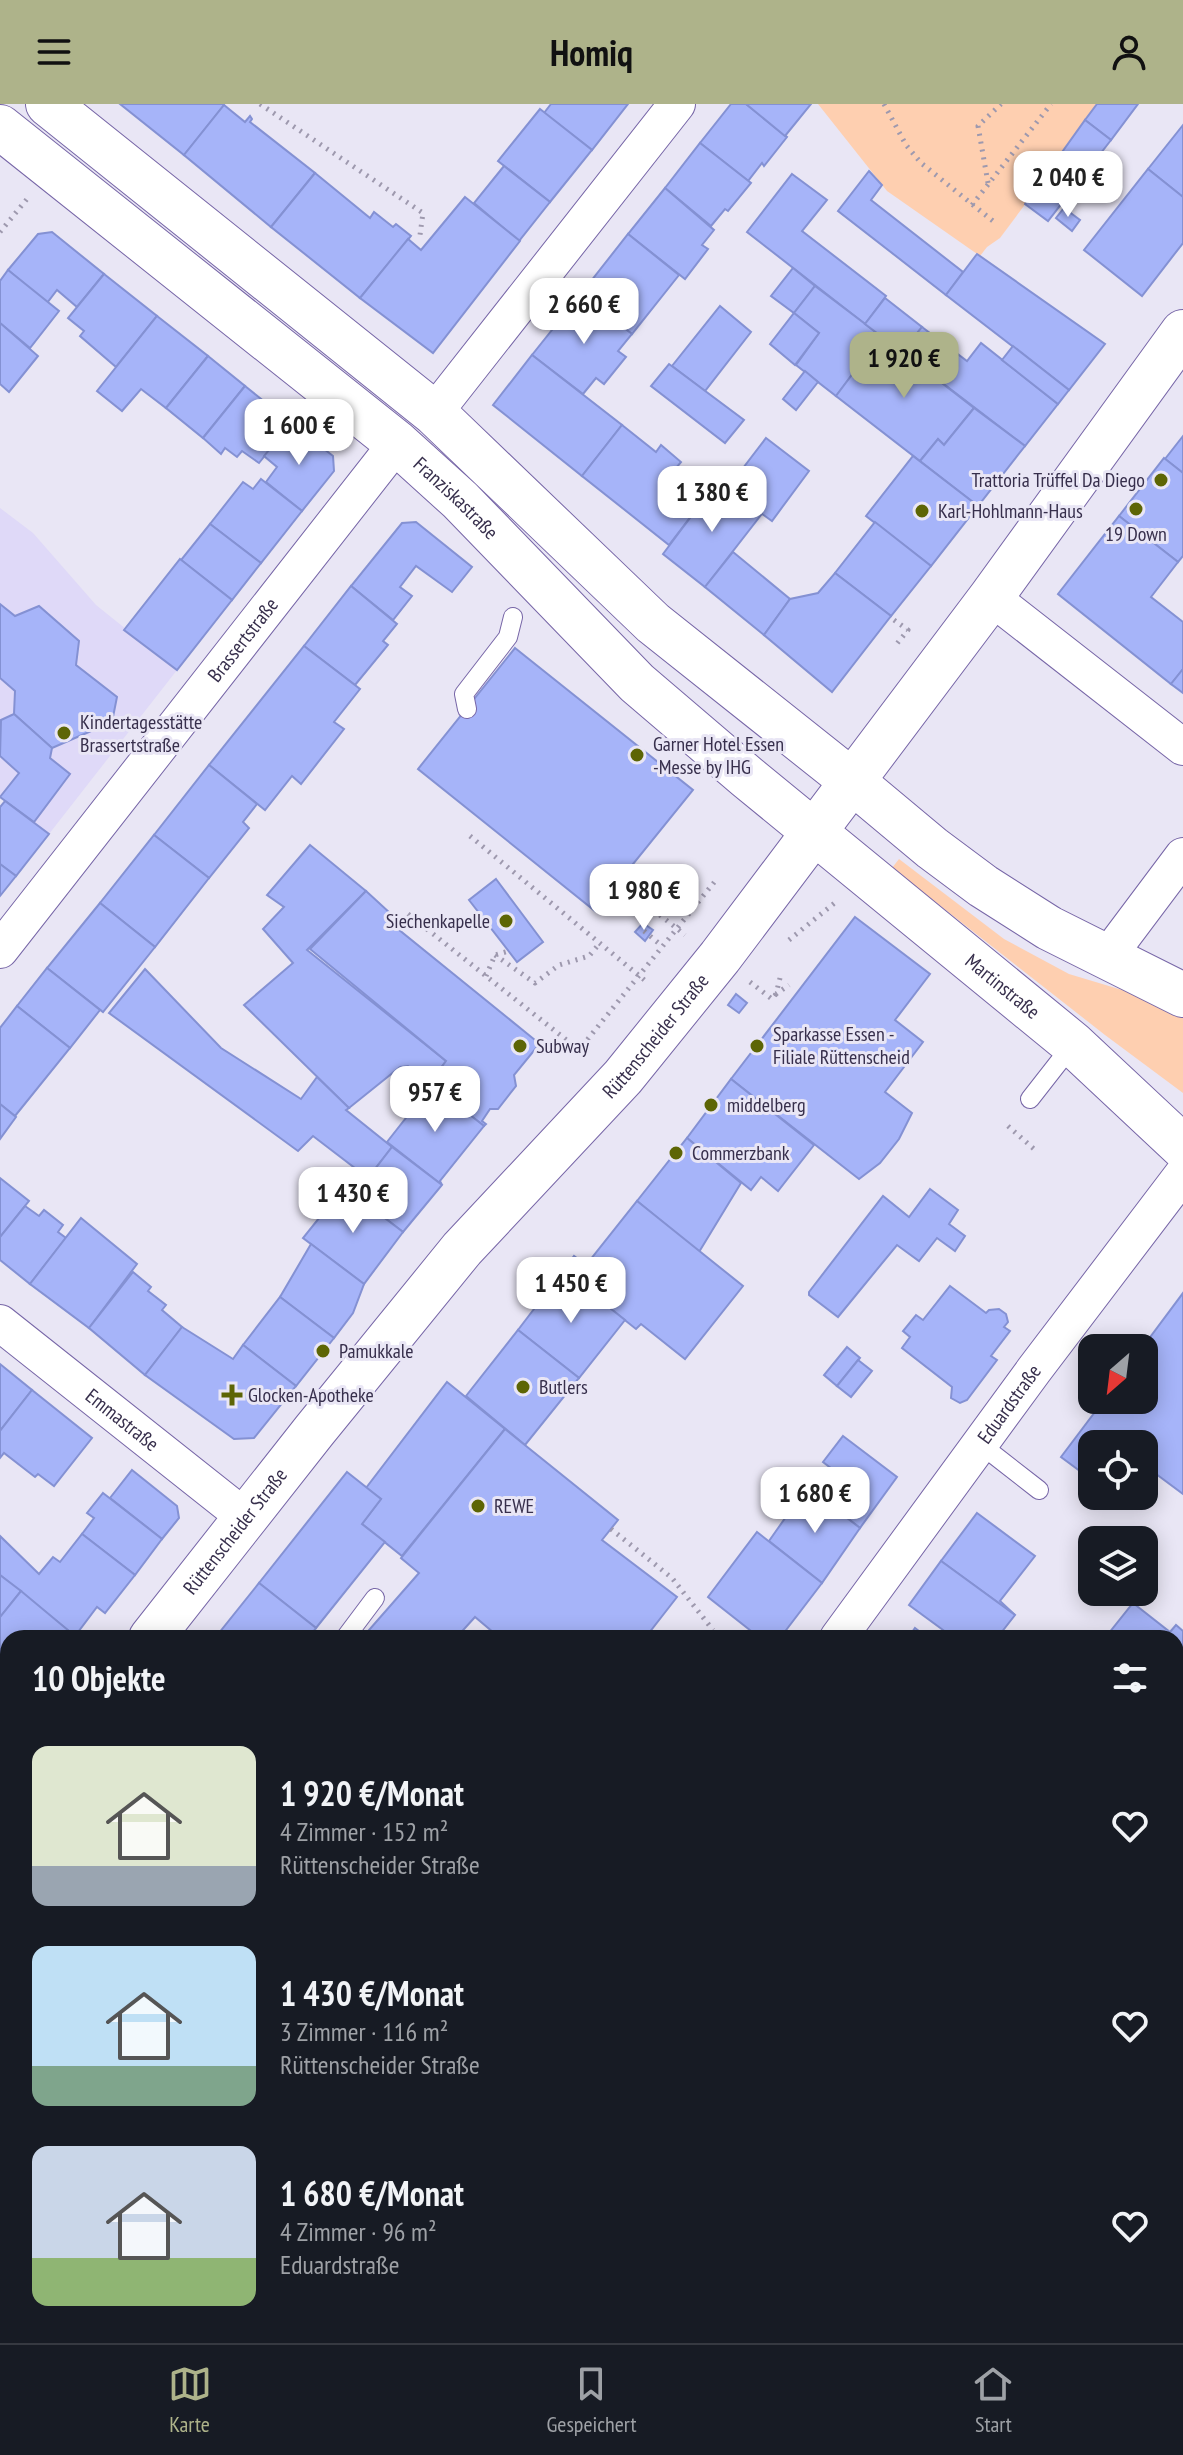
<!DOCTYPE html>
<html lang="de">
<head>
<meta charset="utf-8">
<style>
  :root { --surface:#171b24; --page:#20242c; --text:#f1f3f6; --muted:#9ea1a6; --line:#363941; --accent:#aeb38a }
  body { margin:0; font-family:"PT Sans Narrow",sans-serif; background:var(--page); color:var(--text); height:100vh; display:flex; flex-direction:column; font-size:30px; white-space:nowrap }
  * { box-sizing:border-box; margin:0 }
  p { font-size:26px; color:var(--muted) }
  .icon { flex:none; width:44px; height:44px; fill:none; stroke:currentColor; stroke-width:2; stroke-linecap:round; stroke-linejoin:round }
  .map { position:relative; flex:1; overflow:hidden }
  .drawer { position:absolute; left:0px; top:1526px; width:1184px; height:714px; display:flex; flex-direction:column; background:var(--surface); border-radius:24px 24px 0 0; box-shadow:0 4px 20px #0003 }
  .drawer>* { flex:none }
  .needle { width:52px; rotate:208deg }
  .buttons { position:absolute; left:1078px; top:1230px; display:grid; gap:16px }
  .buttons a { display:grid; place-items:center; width:80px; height:80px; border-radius:16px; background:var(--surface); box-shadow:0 4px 20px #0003; font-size:40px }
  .price { position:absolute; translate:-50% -68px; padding:0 18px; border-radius:16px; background:#fff; color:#222; font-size:26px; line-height:52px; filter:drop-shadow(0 2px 4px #0008) }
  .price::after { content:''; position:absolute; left:50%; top:48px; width:24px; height:18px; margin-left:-12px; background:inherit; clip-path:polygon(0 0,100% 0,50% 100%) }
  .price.on { background:var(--accent); color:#111 }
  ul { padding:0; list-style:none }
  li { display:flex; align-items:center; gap:24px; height:200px; padding:0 32px }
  li span { display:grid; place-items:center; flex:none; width:224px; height:160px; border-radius:16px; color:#555 }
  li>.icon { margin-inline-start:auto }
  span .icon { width:96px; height:96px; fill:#fffc; stroke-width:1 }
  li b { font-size:34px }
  h2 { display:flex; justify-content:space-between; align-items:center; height:96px; padding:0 32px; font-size:34px }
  header { display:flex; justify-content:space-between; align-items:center; height:104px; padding:0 32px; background:var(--accent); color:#111; font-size:36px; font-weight:700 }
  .dock { display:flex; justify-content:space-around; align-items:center; height:112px; border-top:2px solid var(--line); background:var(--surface); font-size:22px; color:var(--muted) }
  .dock a { display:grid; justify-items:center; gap:4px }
  .dock .on { color:var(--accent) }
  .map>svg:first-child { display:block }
  .built { fill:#dfd9f8 }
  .green { fill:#fecfb0 }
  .building { fill:#a6b4f9; stroke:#8491d3; stroke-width:2 }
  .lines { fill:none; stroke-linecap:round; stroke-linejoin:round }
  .lane-casing { stroke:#7766a7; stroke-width:20 }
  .street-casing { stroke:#7766a7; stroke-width:38 }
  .secondary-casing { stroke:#7766a7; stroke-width:46 }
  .primary-casing { stroke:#7766a7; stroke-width:46 }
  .path { stroke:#9e99ae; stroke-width:5; stroke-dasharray:2 6; stroke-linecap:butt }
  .lane { stroke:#fff; stroke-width:18 }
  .street { stroke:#fff; stroke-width:36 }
  .secondary { stroke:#fff; stroke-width:44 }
  .primary { stroke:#fff; stroke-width:44 }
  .poi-dot { fill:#5d6505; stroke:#e9e6f5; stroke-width:3 }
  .labels { text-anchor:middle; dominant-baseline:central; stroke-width:6; stroke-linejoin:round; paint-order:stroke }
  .poi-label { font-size:20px; fill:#372f4c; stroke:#e9e6f5; text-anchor:start }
  .street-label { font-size:20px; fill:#372f4c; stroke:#e9e6f5 }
</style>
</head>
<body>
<header><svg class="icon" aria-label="menu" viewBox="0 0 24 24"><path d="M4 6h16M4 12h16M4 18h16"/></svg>Homiq<svg class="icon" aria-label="person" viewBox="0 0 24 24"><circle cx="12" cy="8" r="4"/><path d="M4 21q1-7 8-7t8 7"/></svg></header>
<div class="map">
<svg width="1183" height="2239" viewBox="0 0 1183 2239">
  <rect width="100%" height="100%" fill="#e9e6f5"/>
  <path class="built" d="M0,404L33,429L96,501L177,566L49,730L0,693Z"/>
  <g class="green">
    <path d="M818,0H1100L1000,134L987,143L980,152L887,87Z"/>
    <path d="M899,755L1004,835L1069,870L1172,901L1183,911V989L1105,931L892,764Z"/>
  </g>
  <g class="building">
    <path d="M120,0H223L224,1L184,51Z"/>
    <path d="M551,0H628L592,46L544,9Z"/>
    <path d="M731,0H746L787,33L764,62L762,59L748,77L700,39Z"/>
    <path d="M746,0H811L785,32Z"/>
    <path d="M1097,0H1138L1111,36L1085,16Z"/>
    <path d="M224,1L245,18L250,12L252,15L250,18L315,69L271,123L184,51Z"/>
    <path d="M540,5L592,46L550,98L498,57Z"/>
    <path d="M1085,16L1111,36L1048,117L1025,100Z"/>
    <path d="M1183,21V93L1148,65Z"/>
    <path d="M700,39L751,79L728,107L725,105L711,122L665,84Z"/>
    <path d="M504,62L550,98L519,137L474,99Z"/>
    <path d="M1148,65L1183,93V139L1142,192L1084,146Z"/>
    <path d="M869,67L882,81L871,96L963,168L946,191L838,107Z"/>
    <path d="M315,69L370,114L374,108L393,123L396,120L411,132L360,194L271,123Z"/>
    <path d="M792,70L827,96L802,127L886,192L865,220L747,128Z"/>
    <path d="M665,84L714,126L702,141L708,145L685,175L628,130Z"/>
    <path d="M465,93L520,137L433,249L360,194L408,135L421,146Z"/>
    <path d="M1064,104L1080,116L1072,127L1056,114Z"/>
    <path d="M52,128L104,170L77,203L57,186L47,199L8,166L38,130Z"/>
    <path d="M628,130L679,171L632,230L580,191Z"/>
    <path d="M977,150L1105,240L1069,286L946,191Z"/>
    <path d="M793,164L815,182L794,209L771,192Z"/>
    <path d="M8,166L59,207L30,244L0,219V177Z"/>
    <path d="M104,170L157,212L116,263L80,232L84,227L68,214Z"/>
    <path d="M815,182L881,232L836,292L796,261L819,229L794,209Z"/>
    <path d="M580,191L632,230L618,247L626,253L604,280L596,274L583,290L532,251Z"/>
    <path d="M885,194L922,223L902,248L865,220Z"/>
    <path d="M720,202L751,228L705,287L672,262Z"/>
    <path d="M794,209L819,229L795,261L770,240Z"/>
    <path d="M157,212L208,252L166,304L141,285L122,307L97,287Z"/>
    <path d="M0,219L38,252L9,288L0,280Z"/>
    <path d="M922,223L967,257L981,239L1058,300L1025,342L902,248Z"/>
    <path d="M881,232L974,304L944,341L938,335L920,357L836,292Z"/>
    <path d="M1013,242L1069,286L1058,300L1002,256Z"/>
    <path d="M532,251L622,321L582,372L493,301Z"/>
    <path d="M208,252L245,282L203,334L166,304Z"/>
    <path d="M669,260L744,316L725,339L651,282Z"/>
    <path d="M805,267L818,278L796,306L783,295Z"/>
    <path d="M245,282L291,319L259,359L242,347L237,353L225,344L221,350L203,334Z"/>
    <path d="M974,304L1025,342L978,402L920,357L938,335L944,341Z"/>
    <path d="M291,319L333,352L334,367L302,407L266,378L277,363L264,352Z"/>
    <path d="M622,321L656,348L661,341L681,358L676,364L708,390L669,441L582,372Z"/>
    <path d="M1183,332V369L1165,355Z"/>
    <path d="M766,334L809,367L772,417L727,385Z"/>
    <path d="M913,352L978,402L931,462L866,412Z"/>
    <path d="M1164,354L1183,369V452L1178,458L1119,412Z"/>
    <path d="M261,375L302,407L261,459L210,420L243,378L253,385Z"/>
    <path d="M717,378L761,411L705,483L663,450Z"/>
    <path d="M1119,412L1178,458L1151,493L1183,518V565L1171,580L1058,490Z"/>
    <path d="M416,418L472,463L452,488L416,462L400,483L412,492L393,516L351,482L402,419Z"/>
    <path d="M875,418L931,462L891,512L835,469Z"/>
    <path d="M210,420L261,459L232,496L181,456Z"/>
    <path d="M733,448L790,495L764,531L705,483Z"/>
    <path d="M180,455L232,496L177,566L124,526Z"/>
    <path d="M835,469L891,512L832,588L764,531L790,495L818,489Z"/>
    <path d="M351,482L397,520L383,537L388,541L355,581L304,542Z"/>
    <path d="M0,500L15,512L39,502L79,537L76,561L117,593L112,618L52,644L14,610L15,587L0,574Z"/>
    <path d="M304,542L360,585L334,618L344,625L301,680L292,672L265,706L209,661Z"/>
    <path d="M515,544L693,686L595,807L418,665Z"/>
    <path d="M1183,565V589L1171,580Z"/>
    <path d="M14,610L52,644L50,654L70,670L34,718L0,693L19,669L0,652L1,616Z"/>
    <path d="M209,661L257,700L243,718L249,724L209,774L154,731Z"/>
    <path d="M5,697L49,730L16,772L0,760V703Z"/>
    <path d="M154,731L209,774L155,843L100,799Z"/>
    <path d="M310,741L366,787L307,846L446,957L429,980L408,962L400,963L349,1004L244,901L293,859L263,825L284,803L267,791Z"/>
    <path d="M0,760L16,772L0,792Z"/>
    <path d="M496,775L543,838L517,858L469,796Z"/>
    <path d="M366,787L402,820L398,825L535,936L537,943L514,971L516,982L498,1005H490L482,1017L486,1020L484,1022L429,980L446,957L310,845Z"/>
    <path d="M100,799L155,843L103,908L47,864Z"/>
    <path d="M855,813L930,870L895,916L923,938L885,988L912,1009L899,1035L880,1059L859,1075L731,975Z"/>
    <path d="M643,819L653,826L645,837L635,828Z"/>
    <path d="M47,864L100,906L70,944L17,902Z"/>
    <path d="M145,865L221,944L301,995L317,973L349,1004L346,1006L392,1043L368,1074L313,1032L298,1047L109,909Z"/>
    <path d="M736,890L747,899L739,909L728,901Z"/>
    <path d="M17,902L70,944L15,1012L0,1000V924Z"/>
    <path d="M731,975L814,1041L778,1087L761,1073L751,1086L687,1034Z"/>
    <path d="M432,981L484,1022L440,1077L442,1081L387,1038Z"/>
    <path d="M0,1000L16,1013L0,1035Z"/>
    <path d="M687,1034L741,1079L699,1148L637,1097Z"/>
    <path d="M392,1043L442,1081L403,1128L346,1084L359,1067L368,1074Z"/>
    <path d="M0,1074L29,1097L0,1133Z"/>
    <path d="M344,1083L403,1128L364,1180L303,1134Z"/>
    <path d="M930,1085L958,1106L949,1120L965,1132L955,1147L937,1134L919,1157L897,1141L838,1213L809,1191V1188L883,1092L909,1113Z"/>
    <path d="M637,1097L743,1182L685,1255L641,1220L636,1225L563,1167L574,1152L586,1161Z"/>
    <path d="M25,1102L39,1112L44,1106L63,1121L58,1128L66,1134L30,1180L0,1156V1133Z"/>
    <path d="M81,1114L137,1160L89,1224L30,1180Z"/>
    <path d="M311,1140L364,1180L353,1209L334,1234L280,1193Z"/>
    <path d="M563,1167L625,1216L579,1274L518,1226Z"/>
    <path d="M133,1168L151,1183L148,1187L166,1201L162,1206L182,1223L145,1271L89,1224Z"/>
    <path d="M950,1182L986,1209L989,1206L999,1205L1006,1210L1008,1218L1004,1223L1010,1227L991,1252L997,1256L967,1296L960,1299L951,1294L952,1283L902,1244L910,1233L903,1227L916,1211L923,1216Z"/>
    <path d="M1183,1189V1390L1144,1361V1340H1092V1376L1061,1353L1104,1296H1144L1142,1244Z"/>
    <path d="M280,1193L334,1234L296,1282L243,1241Z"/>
    <path d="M182,1223L233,1255L243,1241L296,1282L254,1334L234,1335L145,1271Z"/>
    <path d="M518,1226L579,1274L525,1341L466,1292Z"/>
    <path d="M847,1243L860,1254L837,1282L824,1271Z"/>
    <path d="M858,1256L872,1267L851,1293L837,1282Z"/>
    <path d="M0,1260L32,1286L0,1327Z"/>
    <path d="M447,1278L505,1325L402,1452L362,1420L381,1395L366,1384Z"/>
    <path d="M32,1286L92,1334L54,1382L38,1370L35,1373L4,1349L0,1354V1327Z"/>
    <path d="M505,1325L618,1416L602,1436L677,1493L645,1534H500L475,1513L456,1534H362L419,1469L401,1454Z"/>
    <path d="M843,1332L897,1373L860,1424L815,1389L832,1365L823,1358Z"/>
    <path d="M132,1366L177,1402L179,1414L162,1435L110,1394Z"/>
    <path d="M347,1368L381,1395L362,1420L385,1438L316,1524L259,1479Z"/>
    <path d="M807,1383L860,1424L822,1479L769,1437Z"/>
    <path d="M103,1389L162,1435L135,1471L82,1430L94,1414L87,1409Z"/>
    <path d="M977,1409L1035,1452L1000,1497L1015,1511L941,1457Z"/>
    <path d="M757,1428L822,1479L780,1534H760L708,1493Z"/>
    <path d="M82,1430L135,1471L105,1509L97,1503L75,1532L0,1471V1432L39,1470L53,1453L60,1458Z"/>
    <path d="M941,1457L1015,1511L997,1534H954L909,1501Z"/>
    <path d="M0,1471L21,1487L1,1512L0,1511Z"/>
    <path d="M259,1479L316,1524L308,1534H215Z"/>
    <path d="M21,1487L75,1532L73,1534H8V1567L0,1561V1513Z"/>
    <path d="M1133,1499L1170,1528L1176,1521L1183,1527V1618L1176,1613V1534H1105Z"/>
    <path d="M915,1524L928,1534H908Z"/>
    <path d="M0,1561L8,1567V1616L0,1626Z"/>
    <path d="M1176,1613L1183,1618V1625L1176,1634Z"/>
    <path d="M0,1796L8,1803V1874L0,1868Z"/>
    <path d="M0,1868L8,1874V1893L0,1903Z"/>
    <path d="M0,1932L8,1938V1956L4,1960L0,1957Z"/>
    <path d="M0,1957L8,1964V2071L0,2067Z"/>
    <path d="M1176,2089L1183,2091V2211L1176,2208Z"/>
    <path d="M0,2153L8,2157V2187L0,2202Z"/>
    <path d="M8,2187V2232H35L31,2239H0V2202Z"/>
    <path d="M35,2232H86L82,2239H31Z"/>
    <path d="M86,2232H137L133,2239H82Z"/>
    <path d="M137,2232H147L161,2239H133Z"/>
    <path d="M360,2232H445L455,2237L356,2239Z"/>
    <path d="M458,2232H477L490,2239H454Z"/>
    <path d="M646,2232H747L743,2239H641Z"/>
    <path d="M1029,2232H1068L1077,2239H1024Z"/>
  </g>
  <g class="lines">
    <g class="lane-casing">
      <g id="lane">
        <path d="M467,605L464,590L508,533L513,513"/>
        <path d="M1030,995L1073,940"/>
        <path d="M980,1340L1039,1386"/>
        <path d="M345,1534L375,1494"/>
        <path d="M1176,1918L1183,1925"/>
        <path d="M1096,2232L1106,2239"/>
        <path d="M547,2239L551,2232"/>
        <path d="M571,2239L575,2232"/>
      </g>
    </g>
    <g class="street-casing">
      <g id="street">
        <path d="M434,309L677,0"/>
        <path d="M991,493L1183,643"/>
        <path id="s1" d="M0,846L397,339"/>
        <path d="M1108,852L1183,752"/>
        <path id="s2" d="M0,1219L246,1414"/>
        <path id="s3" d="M838,1534L1034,1266L1183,1070"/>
        <path d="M0,2118L8,2122"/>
        <path d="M222,2232L236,2239"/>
        <path d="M323,2239L326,2232"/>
      </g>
    </g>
    <g class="secondary-casing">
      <g id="secondary">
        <path d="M48,0L434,309L653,519L853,678L932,744L983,782L1049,824L1183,891"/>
        <path id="s4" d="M0,23L397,339L460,396L637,579L747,673L1073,940L1183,1043"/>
        <path id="s5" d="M151,1534L314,1327L462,1145L623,973L720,853L991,493L1183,228"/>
        <path d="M0,1727L8,1717"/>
      </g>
    </g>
    <g class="primary-casing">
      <g id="primary">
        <path d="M1176,1746L1183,1737"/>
        <path d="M1176,1834L1183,1825"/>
        <path d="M797,2239L802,2232"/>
        <path d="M869,2239L874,2232"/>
      </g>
    </g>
    <g class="path">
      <path d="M260,0L423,109L420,131"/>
      <path d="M884,0L906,41L921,59L993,117"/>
      <path d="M988,79L978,22L1001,0"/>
      <path d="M972,101L1051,0"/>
      <path d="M0,128L27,95"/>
      <path d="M894,516L908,526L895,542"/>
      <path d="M470,732L648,879"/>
      <path d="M641,795L646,779"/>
      <path d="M641,796L685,831"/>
      <path d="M641,796L656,786"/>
      <path d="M408,810L579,946L716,776"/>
      <path d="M644,827L662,842"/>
      <path d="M789,836L837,797"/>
      <path d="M495,851L535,879L559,861L589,852L600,839"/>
      <path d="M486,872L495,851L509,847"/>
      <path d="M780,874L776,890L789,881"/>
      <path d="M750,878L772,895L776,890"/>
      <path d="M1008,1022L1034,1045"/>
      <path d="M611,1425L672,1474L713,1526"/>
    </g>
    <use href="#lane" class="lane"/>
    <use href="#street" class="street"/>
    <use href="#secondary" class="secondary"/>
    <use href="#primary" class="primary"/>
  </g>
  <g class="poi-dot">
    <circle cx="1161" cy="376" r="8"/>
    <circle cx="1136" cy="405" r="8"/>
    <circle cx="922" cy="407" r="8"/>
    <circle cx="64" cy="629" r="8"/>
    <circle cx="637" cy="651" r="8"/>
    <circle cx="506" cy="817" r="8"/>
    <circle cx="520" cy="942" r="8"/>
    <circle cx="757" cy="942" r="8"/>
    <circle cx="711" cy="1001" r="8"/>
    <circle cx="676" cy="1049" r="8"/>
    <circle cx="323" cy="1247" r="8"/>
    <circle cx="523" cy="1283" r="8"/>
    <path d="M228 1279h8v8h8v8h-8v8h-8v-8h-8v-8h8z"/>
    <circle cx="478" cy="1402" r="8"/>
  </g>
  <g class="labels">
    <g class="poi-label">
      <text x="1145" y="376" text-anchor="end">Trattoria Trüffel Da Diego</text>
      <text x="938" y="407">Karl-Hohlmann-Haus</text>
      <text x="1136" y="430" text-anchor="middle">19 Down</text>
      <text x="80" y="618">Kindertagesstätte<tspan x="80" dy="23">Brassertstraße</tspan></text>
      <text x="653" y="640">Garner Hotel Essen<tspan x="653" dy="23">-Messe by IHG</tspan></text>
      <text x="490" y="817" text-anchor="end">Siechenkapelle</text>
      <text x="773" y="930">Sparkasse Essen -<tspan x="773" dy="23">Filiale Rüttenscheid</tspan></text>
      <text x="536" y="942">Subway</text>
      <text x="727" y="1001">middelberg</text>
      <text x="692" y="1049">Commerzbank</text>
      <text x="339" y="1247">Pamukkale</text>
      <text x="539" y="1283">Butlers</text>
      <text x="248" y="1291">Glocken-Apotheke</text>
      <text x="494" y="1402">REWE</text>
    </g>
    <g class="street-label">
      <text stroke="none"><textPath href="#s4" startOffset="588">Franziskastraße</textPath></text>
      <text stroke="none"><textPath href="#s1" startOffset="394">Brassertstraße</textPath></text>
      <text stroke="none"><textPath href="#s4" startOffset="1322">Martinstraße</textPath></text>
      <text stroke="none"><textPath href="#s5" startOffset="786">Rüttenscheider Straße</textPath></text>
      <text stroke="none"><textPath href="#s3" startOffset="290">Eduardstraße</textPath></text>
      <text stroke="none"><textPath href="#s2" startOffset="156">Emmastraße</textPath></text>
      <text stroke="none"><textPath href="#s5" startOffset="136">Rüttenscheider Straße</textPath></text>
    </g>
  </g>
</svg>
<div class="buttons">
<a><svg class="needle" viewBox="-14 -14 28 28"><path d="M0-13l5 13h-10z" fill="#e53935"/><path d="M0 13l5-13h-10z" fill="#9ea1a6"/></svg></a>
<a><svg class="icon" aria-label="locate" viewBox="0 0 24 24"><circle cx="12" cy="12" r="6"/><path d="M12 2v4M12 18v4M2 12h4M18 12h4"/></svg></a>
<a><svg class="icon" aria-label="layers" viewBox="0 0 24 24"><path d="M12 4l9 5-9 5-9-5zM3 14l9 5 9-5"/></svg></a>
</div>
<b class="price" style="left:1068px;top:115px">2 040 €</b>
<b class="price" style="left:584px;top:242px">2 660 €</b>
<b class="price on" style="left:904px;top:296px">1 920 €</b>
<b class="price" style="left:299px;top:363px">1 600 €</b>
<b class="price" style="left:712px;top:430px">1 380 €</b>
<b class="price" style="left:644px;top:828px">1 980 €</b>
<b class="price" style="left:435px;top:1030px">957 €</b>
<b class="price" style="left:353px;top:1131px">1 430 €</b>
<b class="price" style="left:571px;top:1221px">1 450 €</b>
<b class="price" style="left:815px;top:1431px">1 680 €</b>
<section class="drawer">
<h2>10 Objekte<svg class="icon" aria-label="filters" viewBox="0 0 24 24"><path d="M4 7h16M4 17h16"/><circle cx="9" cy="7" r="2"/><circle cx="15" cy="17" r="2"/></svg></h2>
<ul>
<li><span style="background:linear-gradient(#dfe7d0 75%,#9aa5b1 0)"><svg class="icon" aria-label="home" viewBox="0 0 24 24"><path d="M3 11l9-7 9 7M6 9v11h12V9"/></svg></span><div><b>1 920 €/Monat</b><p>4 Zimmer · 152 m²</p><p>Rüttenscheider Straße</p></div><svg class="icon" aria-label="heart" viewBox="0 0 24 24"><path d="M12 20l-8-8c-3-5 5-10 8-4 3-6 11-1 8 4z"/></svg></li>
<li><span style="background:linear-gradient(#bfe0f5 75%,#7fa58c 0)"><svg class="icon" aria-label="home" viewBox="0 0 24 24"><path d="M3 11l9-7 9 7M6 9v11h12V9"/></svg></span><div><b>1 430 €/Monat</b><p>3 Zimmer · 116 m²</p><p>Rüttenscheider Straße</p></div><svg class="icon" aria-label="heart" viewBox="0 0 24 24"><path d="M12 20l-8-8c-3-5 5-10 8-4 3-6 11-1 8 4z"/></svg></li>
<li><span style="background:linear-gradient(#c9d6e8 70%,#8fb573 0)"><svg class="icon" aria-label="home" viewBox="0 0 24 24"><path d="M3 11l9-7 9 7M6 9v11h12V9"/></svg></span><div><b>1 680 €/Monat</b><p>4 Zimmer · 96 m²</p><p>Eduardstraße</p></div><svg class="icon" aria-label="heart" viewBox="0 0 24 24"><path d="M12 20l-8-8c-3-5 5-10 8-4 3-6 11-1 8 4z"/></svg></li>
</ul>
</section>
</div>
<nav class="dock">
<a class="on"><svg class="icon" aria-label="map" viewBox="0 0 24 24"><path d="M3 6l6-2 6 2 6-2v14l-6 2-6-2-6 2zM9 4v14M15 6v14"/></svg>Karte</a>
<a><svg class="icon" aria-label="saved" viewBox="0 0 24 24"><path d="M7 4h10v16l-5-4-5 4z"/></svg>Gespeichert</a>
<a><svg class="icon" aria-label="home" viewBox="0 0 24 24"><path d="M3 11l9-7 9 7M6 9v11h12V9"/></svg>Start</a>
</nav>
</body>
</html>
